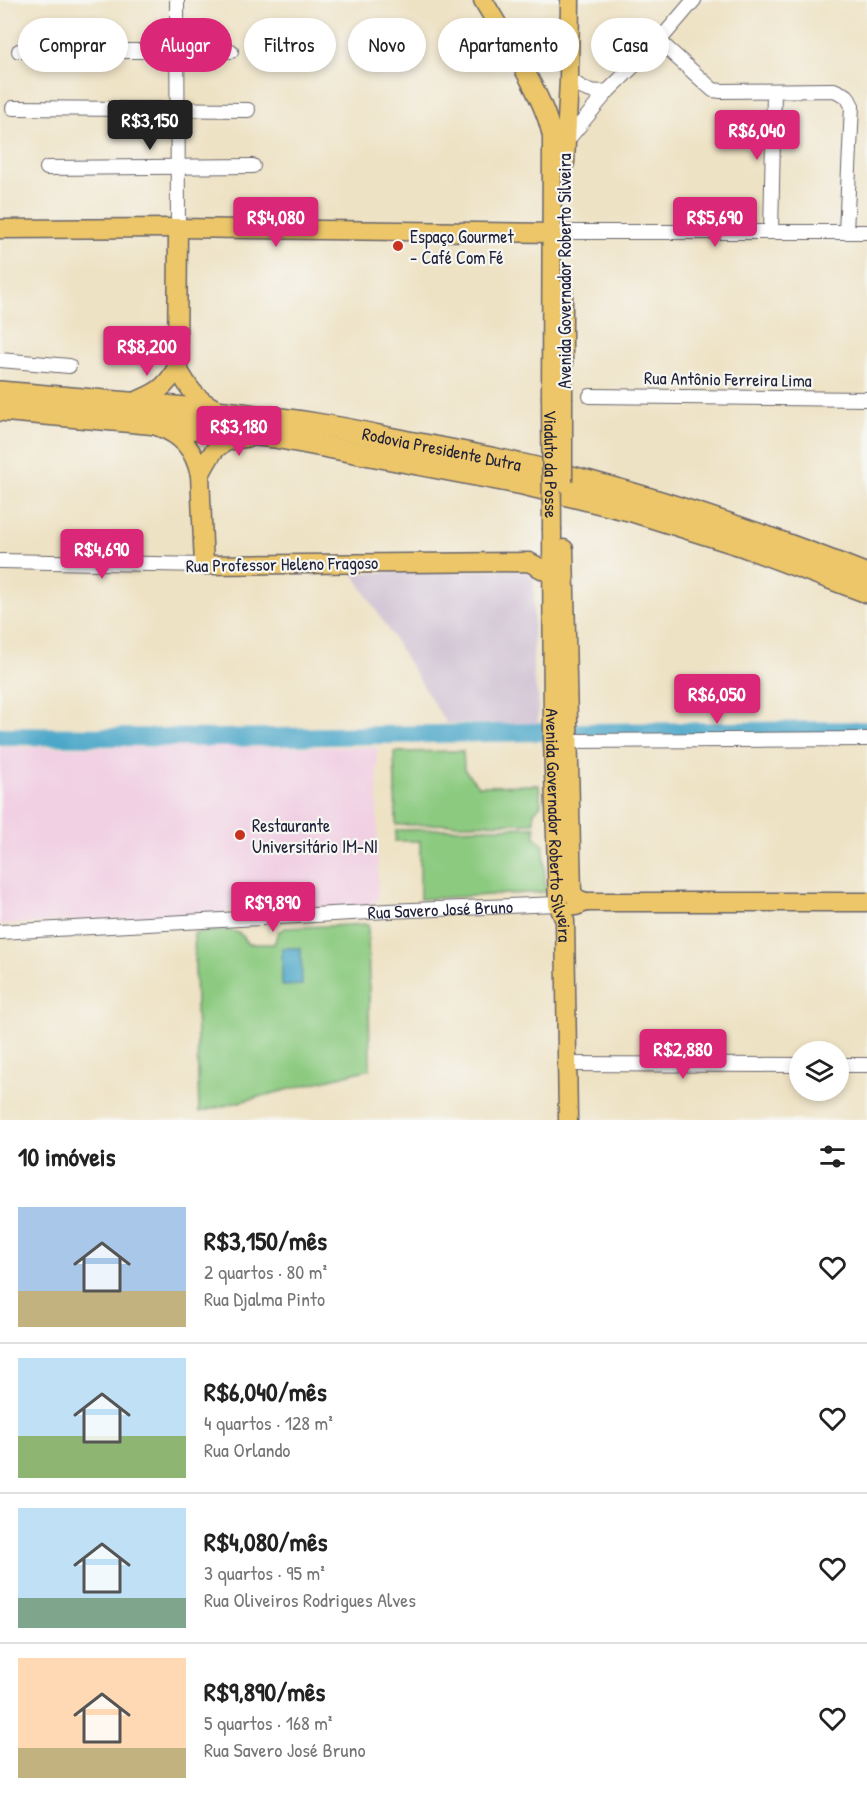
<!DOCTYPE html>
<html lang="pt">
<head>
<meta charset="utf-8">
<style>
  :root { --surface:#fff; --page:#f2f2f2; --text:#222; --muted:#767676; --line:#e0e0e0; --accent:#db2777 }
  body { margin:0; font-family:"Patrick Hand",sans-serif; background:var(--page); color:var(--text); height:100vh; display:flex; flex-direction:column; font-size:22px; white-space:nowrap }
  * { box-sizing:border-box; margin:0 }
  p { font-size:20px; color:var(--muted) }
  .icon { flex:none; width:33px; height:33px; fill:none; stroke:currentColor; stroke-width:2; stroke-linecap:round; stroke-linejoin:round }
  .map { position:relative; height:1120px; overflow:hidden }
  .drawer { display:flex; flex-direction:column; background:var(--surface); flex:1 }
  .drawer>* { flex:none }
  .hud { position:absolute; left:18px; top:18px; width:831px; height:54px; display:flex; gap:12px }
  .fabs { position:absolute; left:789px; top:1041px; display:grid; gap:12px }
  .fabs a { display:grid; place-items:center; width:60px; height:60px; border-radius:50%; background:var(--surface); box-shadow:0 3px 9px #0003; font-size:30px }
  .price { position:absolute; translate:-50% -51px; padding:0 14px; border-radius:6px; background:var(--accent); color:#fff; font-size:20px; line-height:39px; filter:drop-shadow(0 2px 3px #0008) }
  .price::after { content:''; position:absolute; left:50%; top:36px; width:18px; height:14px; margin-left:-9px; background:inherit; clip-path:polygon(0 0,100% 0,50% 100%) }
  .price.active { background:#222; color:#fff }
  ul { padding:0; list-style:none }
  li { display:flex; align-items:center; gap:18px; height:150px; padding:0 18px }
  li+li { border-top:2px solid var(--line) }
  li span { display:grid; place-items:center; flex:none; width:168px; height:120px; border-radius:0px; color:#555 }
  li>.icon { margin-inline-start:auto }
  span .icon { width:72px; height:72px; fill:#fffc; stroke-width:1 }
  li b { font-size:26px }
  h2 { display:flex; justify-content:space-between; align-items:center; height:72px; padding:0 18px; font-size:26px }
  .pill { padding:0 21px; border-radius:27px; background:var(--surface); box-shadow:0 3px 9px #0003; font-size:21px; line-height:54px }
  .pill.active { background:var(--accent); color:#fff }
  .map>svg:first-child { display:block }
  .built { fill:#f1d0e3 }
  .industrial { fill:#cebed1 }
  .green { fill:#8cca80; stroke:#57765e; stroke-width:1.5 }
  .water { fill:#49a6c8; stroke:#366482; stroke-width:1.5 }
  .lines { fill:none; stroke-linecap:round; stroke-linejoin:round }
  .river { stroke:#49a6c8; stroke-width:18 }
  .minor-casing { stroke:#69656b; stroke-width:16 }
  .major-casing { stroke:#69656b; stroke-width:21 }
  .highway-casing { stroke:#69656b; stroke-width:24 }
  .minor { stroke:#fff; stroke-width:14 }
  .major { stroke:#ecc669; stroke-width:18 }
  .highway { stroke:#ecc669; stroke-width:21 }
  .major-bridge-casing { stroke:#69656b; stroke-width:21; stroke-linecap:butt }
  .major-bridge { stroke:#ecc669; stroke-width:18 }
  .poi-dot { fill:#c8321e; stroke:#f6f6f2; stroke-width:2 }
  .labels { text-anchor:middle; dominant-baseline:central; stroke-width:4.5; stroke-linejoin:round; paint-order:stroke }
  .poi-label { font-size:18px; fill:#22223b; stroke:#f6f6f2; text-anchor:start }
  .street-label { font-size:18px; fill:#22223b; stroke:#f6f6f2 }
</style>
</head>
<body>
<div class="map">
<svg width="867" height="1120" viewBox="0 0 867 1120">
  <rect width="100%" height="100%" fill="#f6f6f2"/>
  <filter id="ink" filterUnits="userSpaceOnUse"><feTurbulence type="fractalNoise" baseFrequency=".0167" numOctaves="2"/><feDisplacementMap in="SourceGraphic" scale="12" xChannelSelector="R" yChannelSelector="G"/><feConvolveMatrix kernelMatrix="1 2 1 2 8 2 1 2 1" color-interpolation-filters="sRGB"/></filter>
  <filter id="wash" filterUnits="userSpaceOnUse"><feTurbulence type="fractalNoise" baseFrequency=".008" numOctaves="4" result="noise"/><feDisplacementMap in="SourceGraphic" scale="24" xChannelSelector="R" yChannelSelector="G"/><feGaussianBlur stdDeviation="1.35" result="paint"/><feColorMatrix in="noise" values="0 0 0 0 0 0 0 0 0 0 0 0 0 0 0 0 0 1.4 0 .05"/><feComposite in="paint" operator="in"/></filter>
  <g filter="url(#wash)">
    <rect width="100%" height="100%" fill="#eee2c4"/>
    <path class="built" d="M0,747H377L378,899L375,903L369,905L0,925Z"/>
    <path class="industrial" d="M529,568L534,575L533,676L538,697V724L446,723L353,573Z"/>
    <g class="green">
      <path d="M463,751L464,769L478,786L539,785L541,805L534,812V823L396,825L394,752Z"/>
      <path d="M535,827V837L544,846L545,892L420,899V841H395L396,830Z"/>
      <path d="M368,924L370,1069L199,1112L194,933C211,932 242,923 247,944H274L278,932L285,928Z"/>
    </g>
    <path class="water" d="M282,948H301L302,985L282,986Z"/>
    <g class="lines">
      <g class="river">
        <path d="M579,732L867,730"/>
        <path d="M0,736L222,738L540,732"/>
      </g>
    </g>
  </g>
  <g filter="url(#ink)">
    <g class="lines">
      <g class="minor-casing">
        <g id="minor">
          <path d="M177,0L178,228"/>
          <path d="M659,41L713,90L721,91L834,90L847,96L852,106L846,232"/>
          <path d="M19,51H231"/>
          <path d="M569,79C582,89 592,94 608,91"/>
          <path d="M13,108L248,110"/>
          <path d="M565,143L608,91L659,41L694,0"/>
          <path d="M47,168L253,166"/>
          <path d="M564,232H867"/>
          <path d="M771,232L774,91"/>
          <path d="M0,360L69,366"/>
          <path d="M590,396L867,399"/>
          <path d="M0,561L204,565"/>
          <path d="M568,741L867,739"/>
          <path id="s1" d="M0,932L388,911L558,904"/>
          <path d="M567,1064L800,1065"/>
          <path d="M838,1065H867"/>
        </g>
      </g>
      <g class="major-casing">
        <g id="major">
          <path d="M483,0C504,37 545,96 552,137L551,396"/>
          <path d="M565,163L569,79L570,0"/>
          <path d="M0,229L178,228L552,233"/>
          <path d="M177,367C189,389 195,399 218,410"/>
          <path d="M563,398V290"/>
          <path d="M132,403C154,394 166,389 177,367L178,228"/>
          <path d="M157,426C182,435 194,449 200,475L204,565L529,562L551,574"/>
          <path d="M200,475C212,451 218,439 246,438"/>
          <path id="s2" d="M552,530L553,740L558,904L565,921L568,1120"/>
          <path d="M564,549L572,892L577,899L586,902"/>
          <path d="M576,906L586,902H867"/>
        </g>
      </g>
      <g class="highway-casing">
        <g id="highway">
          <path id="s3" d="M0,392C106,401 211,408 316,424C349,429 382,437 414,443C472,454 530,465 587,481C682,506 776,539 867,575"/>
          <path d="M0,410L147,423L275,437L523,484L629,510L741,545L867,592"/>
        </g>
      </g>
      <use href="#minor" class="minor"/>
      <use href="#major" class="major"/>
      <use href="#highway" class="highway"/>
      <g class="major-bridge-casing">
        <g id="major-bridge">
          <path id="s4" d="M551,396L552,530"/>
          <path d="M563,398V482"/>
        </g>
      </g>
      <use href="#major-bridge" class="major-bridge"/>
    </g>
  </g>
  <g class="poi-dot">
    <circle cx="398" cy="246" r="6"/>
    <circle cx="240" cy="835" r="6"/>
  </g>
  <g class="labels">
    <g class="poi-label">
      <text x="410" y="236">Espaço Gourmet<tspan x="410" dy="21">- Café Com Fé</tspan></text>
      <text x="252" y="825">Restaurante<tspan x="252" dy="21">Universitário IM-NI</tspan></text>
    </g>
    <g class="street-label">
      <text transform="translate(564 271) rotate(-90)">Avenida Governador Roberto Silveira</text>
      <text transform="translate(728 379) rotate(1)">Rua Antônio Ferreira Lima</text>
      <text stroke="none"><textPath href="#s3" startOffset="446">Rodovia Presidente Dutra</textPath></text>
      <text stroke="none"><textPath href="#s4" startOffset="68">Viaduto da Posse</textPath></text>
      <text transform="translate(282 564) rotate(-1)">Rua Professor Heleno Fragoso</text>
      <text stroke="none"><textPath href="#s2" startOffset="296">Avenida Governador Roberto Silveira</textPath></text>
      <text stroke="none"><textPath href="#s1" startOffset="441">Rua Savero José Bruno</textPath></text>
    </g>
  </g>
</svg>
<div class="fabs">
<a><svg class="icon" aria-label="layers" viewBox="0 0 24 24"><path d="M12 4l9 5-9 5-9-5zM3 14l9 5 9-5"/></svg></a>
</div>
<b class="price active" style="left:150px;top:151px">R$3,150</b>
<b class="price" style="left:757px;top:161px">R$6,040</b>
<b class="price" style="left:276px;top:248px">R$4,080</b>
<b class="price" style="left:715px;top:248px">R$5,690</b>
<b class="price" style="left:147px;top:377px">R$8,200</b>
<b class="price" style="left:239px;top:457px">R$3,180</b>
<b class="price" style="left:102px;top:580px">R$4,690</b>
<b class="price" style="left:717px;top:725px">R$6,050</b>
<b class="price" style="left:273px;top:933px">R$9,890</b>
<b class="price" style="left:683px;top:1080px">R$2,880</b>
<div class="hud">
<a class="pill">Comprar</a>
<a class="pill active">Alugar</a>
<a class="pill">Filtros</a>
<a class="pill">Novo</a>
<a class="pill">Apartamento</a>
<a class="pill">Casa</a>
</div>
</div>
<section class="drawer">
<h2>10 imóveis<svg class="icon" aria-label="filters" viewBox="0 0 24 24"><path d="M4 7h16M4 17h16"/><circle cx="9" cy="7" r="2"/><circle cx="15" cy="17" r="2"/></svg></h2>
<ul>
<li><span style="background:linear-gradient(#a9c7e8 70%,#c2b280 0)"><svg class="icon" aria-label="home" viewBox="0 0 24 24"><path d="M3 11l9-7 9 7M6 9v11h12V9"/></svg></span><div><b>R$3,150/mês</b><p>2 quartos · 80 m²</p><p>Rua Djalma Pinto</p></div><svg class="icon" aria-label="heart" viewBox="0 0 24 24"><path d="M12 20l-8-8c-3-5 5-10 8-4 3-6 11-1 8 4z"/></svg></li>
<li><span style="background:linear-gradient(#bfe0f5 65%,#8fb573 0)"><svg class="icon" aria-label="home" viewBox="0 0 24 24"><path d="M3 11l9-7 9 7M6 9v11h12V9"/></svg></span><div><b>R$6,040/mês</b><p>4 quartos · 128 m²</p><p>Rua Orlando</p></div><svg class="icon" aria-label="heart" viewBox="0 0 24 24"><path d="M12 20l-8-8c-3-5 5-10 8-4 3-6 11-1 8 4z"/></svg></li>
<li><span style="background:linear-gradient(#bfe0f5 75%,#7fa58c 0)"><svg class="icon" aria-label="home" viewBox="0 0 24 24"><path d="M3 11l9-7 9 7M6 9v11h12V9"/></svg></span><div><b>R$4,080/mês</b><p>3 quartos · 95 m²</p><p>Rua Oliveiros Rodrigues Alves</p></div><svg class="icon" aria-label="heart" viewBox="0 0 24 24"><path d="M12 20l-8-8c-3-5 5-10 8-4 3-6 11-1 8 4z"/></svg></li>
<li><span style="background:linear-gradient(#ffd9b3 75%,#c2b280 0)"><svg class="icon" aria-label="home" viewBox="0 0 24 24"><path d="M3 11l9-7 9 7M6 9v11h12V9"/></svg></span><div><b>R$9,890/mês</b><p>5 quartos · 168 m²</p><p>Rua Savero José Bruno</p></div><svg class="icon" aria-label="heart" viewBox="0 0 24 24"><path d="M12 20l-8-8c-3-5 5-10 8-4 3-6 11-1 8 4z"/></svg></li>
</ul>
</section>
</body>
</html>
